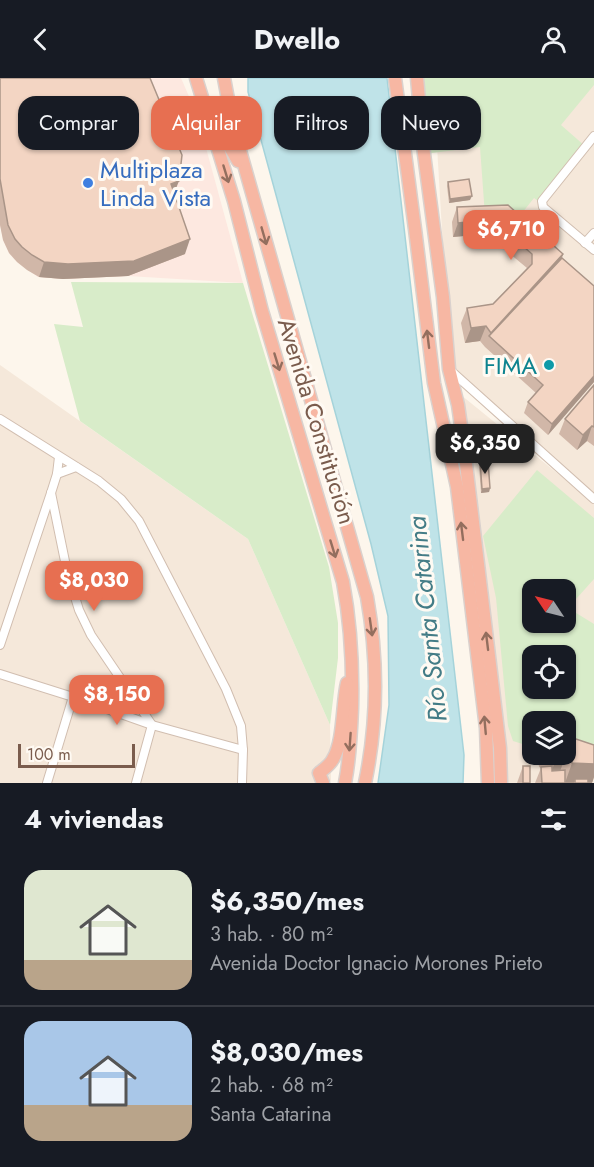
<!DOCTYPE html>
<html lang="es">
<head>
<meta charset="utf-8">
<style>
  :root { --surface:#171b24; --page:#242831; --text:#f1f3f6; --muted:#9ea1a6; --line:#363941; --accent:#e76f51 }
  body { margin:0; font-family:Jost,sans-serif; background:var(--page); color:var(--text); height:100vh; display:flex; flex-direction:column; font-size:22px; white-space:nowrap }
  * { box-sizing:border-box; margin:0 }
  p { font-size:20px; color:var(--muted) }
  .icon { flex:none; width:33px; height:33px; fill:none; stroke:currentColor; stroke-width:2; stroke-linecap:round; stroke-linejoin:round }
  .map { position:relative; height:705px; overflow:hidden }
  .side { display:flex; flex-direction:column; background:var(--surface); flex:1 }
  .side>* { flex:none }
  .guide { position:absolute; left:18px; top:18px; width:558px; height:54px; display:flex; gap:12px }
  .needle { width:39px; rotate:305deg }
  .controls { position:absolute; left:522px; top:501px; display:grid; gap:12px }
  .controls a { display:grid; place-items:center; width:54px; height:54px; border-radius:12px; background:var(--surface); box-shadow:0 2px 4px #0004; font-size:30px }
  .scale { position:absolute; left:18px; bottom:15px; width:117px; box-sizing:border-box; padding-left:6px; border:3px solid #7a5c4d; border-top:0; font-size:16px; line-height:21px; white-space:nowrap; color:#7a5c4d; -webkit-text-stroke:4px #fffaf3; paint-order:stroke }
  .price { position:absolute; translate:-50% -51px; padding:0 14px; border-radius:12px; background:var(--accent); color:#fff; font-size:20px; line-height:39px; filter:drop-shadow(0 2px 3px #0008) }
  .price::after { content:''; position:absolute; left:50%; top:36px; width:18px; height:14px; margin-left:-9px; background:inherit; clip-path:polygon(0 0,100% 0,50% 100%) }
  .price.on { background:#222; color:#fff }
  ul { padding:0; list-style:none }
  li { display:flex; align-items:center; gap:18px; height:150px; padding:0 24px }
  li+li { border-top:2px solid var(--line) }
  li span { display:grid; place-items:center; flex:none; width:168px; height:120px; border-radius:18px; color:#555 }
  li>.icon { margin-inline-start:auto }
  span .icon { width:72px; height:72px; fill:#fffc; stroke-width:1 }
  li b { font-size:26px }
  h2 { display:flex; justify-content:space-between; align-items:center; height:72px; padding:0 24px; font-size:26px }
  .tag { padding:0 21px; border-radius:18px; background:var(--surface); box-shadow:0 2px 4px #0004; font-size:21px; line-height:54px }
  .tag.on { background:var(--accent); color:#fff }
  header { display:flex; justify-content:space-between; align-items:center; height:78px; padding:0 24px; background:var(--surface); font-size:27px; font-weight:700 }
  .map>svg:first-child { display:block }
  .residential { fill:#f5e8da; fill-rule:evenodd }
  .commercial { fill:#fde8e0 }
  .green { fill:#d8ecc9; fill-rule:evenodd }
  .water { fill:#bfe3e8; stroke:#a5d3da; stroke-width:1.5 }
  .lines { fill:none; stroke-linecap:round; stroke-linejoin:round }
  .minor-casing { stroke:#d1beb0; stroke-width:10 }
  .highway-casing { stroke:#dad1cd; stroke-width:15 }
  .minor { stroke:#fff; stroke-width:8 }
  .highway { stroke:#f7b7a3; stroke-width:12 }
  .wall { fill:#d1b7a8 }
  .shaded-wall { fill:#aa9588 }
  .building { fill:#f3d5c3; stroke:#aa9588; stroke-width:1.5 }
  .oneway { stroke:#936e5e }
  .shop-dot { fill:#3f7fe0; stroke:#fffaf3; stroke-width:2 }
  .culture-dot { fill:#0f9aa8; stroke:#fffaf3; stroke-width:2 }
  .labels { text-anchor:middle; dominant-baseline:central; stroke-width:6; stroke-linejoin:round; paint-order:stroke }
  .shop-label { font-size:24px; fill:#366cbe; stroke:#fffaf3; text-anchor:start }
  .culture-label { font-size:24px; fill:#0d838f; stroke:#fffaf3; text-anchor:end }
  .street-label { font-size:24px; fill:#7a5c4d; stroke:#fffaf3 }
  .water-label { font-size:26px; font-style:italic; fill:#437c86; stroke:#fffaf3 }
</style>
</head>
<body>
<header><svg class="icon" aria-label="back" viewBox="0 0 24 24"><path d="M15 5l-7 7 7 7"/></svg>Dwello<svg class="icon" aria-label="person" viewBox="0 0 24 24"><circle cx="12" cy="8" r="4"/><path d="M4 21q1-7 8-7t8 7"/></svg></header>
<div class="map">
<svg width="594" height="705" viewBox="0 0 594 705">
  <rect width="100%" height="100%" fill="#fdf6ec"/>
  <g class="residential">
    <path d="M433,0H594V419L450,288Z"/>
    <path d="M0,287L248,461L330,647L331,702L329,705H0Z"/>
    <path d="M461,317L594,425V705H495L496,689ZM532,512H566V544H532ZM532,578H566V610H532ZM532,644H566V676H532Z"/>
  </g>
  <path class="commercial" d="M0,0H181L197,37L243,205L128,198L63,201L38,199L17,184L9,175L3,162L0,147Z"/>
  <g class="green">
    <path d="M417,0H594V7L561,47L585,68L542,126L534,120L511,149L485,138L480,69L424,76Z"/>
    <path d="M71,204L243,205L329,489L338,545V580L330,647L248,461L80,343L54,246L83,249Z"/>
    <path d="M537,392L594,440V501L568,530L594,546V689L566,676V644H532V669L513,663L508,648L496,520L483,458ZM532,512H566V544H532ZM532,578H566V610H532Z"/>
  </g>
  <path class="water" d="M248,0H387L464,677L463,705H378L389,627L388,538L371,466L248,14Z"/>
  <g class="lines">
    <g class="minor-casing">
      <g id="minor">
        <path d="M594,58L542,123L543,129L594,172"/>
        <path d="M585,165L594,155"/>
        <path d="M450,292L594,421"/>
        <path d="M0,341L99,403L121,421L139,443L226,611L241,648L243,672L242,705"/>
        <path d="M57,396L76,389"/>
        <path d="M51,415L67,493L79,532L91,557L152,647L136,705"/>
        <path d="M0,567L51,415L57,396L59,379"/>
        <path d="M0,596L73,619L152,647L243,672"/>
        <path d="M47,705L73,619"/>
      </g>
    </g>
    <g class="highway-casing">
      <g id="highway">
        <path d="M196,0L234,123L262,233L343,504C351,547 353,588 352,630C351,656 350,680 345,705"/>
        <path d="M224,0L233,48L367,519C378,581 378,643 365,705"/>
        <path d="M395,0L415,151L434,305L457,409L486,650L488,705"/>
        <path d="M417,0L424,76L443,219L449,291L458,327L464,369L500,670L501,705"/>
        <path d="M215,43L238,83"/>
        <path d="M323,705L319,695C324,691 330,687 333,681C344,663 342,626 347,605"/>
      </g>
    </g>
    <use href="#minor" class="minor"/>
    <use href="#highway" class="highway"/>
  </g>
  <g class="wall">
    <path d="M0,0L174,115L185,176L128,198L63,201L39,199L27,192L17,184L9,175L3,162L0,147Z"/>
    <path d="M448,104L470,122L449,125L447,108Z"/>
    <path d="M508,127L563,176L562,180L594,208V304L548,357L524,335L528,324L536,315L485,269L480,263L465,265L461,245L467,230L493,226L527,190L486,156L453,159L452,144L457,129Z"/>
    <path d="M594,307V368L587,363L577,372L559,356L565,341Z"/>
    <path d="M480,383L490,410L489,414L481,415L479,387Z"/>
    <path d="M570,659L594,667V699L592,705H535L541,690L539,689L538,680L539,676H566V671Z"/>
    <path d="M523,688L530,705H517Z"/>
  </g>
  <g class="shaded-wall">
    <path d="M179,103L173,118L171,106Z"/>
    <path d="M472,118L470,122L449,125L450,121Z"/>
    <path d="M492,141L486,156L453,159L458,145Z"/>
    <path d="M190,161L185,176L128,198L63,201L39,199L44,184Z"/>
    <path d="M563,176L558,191L489,258L491,255Z"/>
    <path d="M486,248L480,263L465,265L471,250Z"/>
    <path d="M594,298V304L548,357L552,346Z"/>
    <path d="M592,348L587,363L577,372L583,357Z"/>
    <path d="M490,410L489,414L481,415L482,411Z"/>
    <path d="M566,677L558,699L549,700L557,678Z"/>
    <path d="M572,685H594V699L592,705H575V701L574,705H565Z"/>
  </g>
  <g class="building">
    <path d="M0,0H150L182,77L179,103L171,106L190,161L134,183L68,186L44,184L32,177L22,169L15,161L8,147L0,101Z"/>
    <path d="M469,101L472,118L450,121L448,104Z"/>
    <path d="M508,127L563,176L491,255L486,248L471,250L467,230L493,226L532,186V176L492,141L458,145L457,129Z"/>
    <path d="M562,180L594,208V298L552,346L528,324L543,307L489,258Z"/>
    <path d="M594,307V349L592,348L583,357L565,341Z"/>
    <path d="M480,383H488L490,410L482,411Z"/>
    <path d="M566,657V677L557,678L552,676H566Z"/>
    <path d="M570,659L594,667V686L572,685Z"/>
    <rect x="523" y="688" width="7" height="17"/>
    <path d="M552,688V693L565,692V705H542L541,689Z"/>
    <rect x="575" y="701" width="13" height="4"/>
  </g>
  <defs><path id="oneway-shaft" d="M-6 0H5M1.5-3L5.5 0L1.5 3" fill="none" stroke-width="1.6" stroke-linecap="round" stroke-linejoin="round" transform="scale(1.5)"/></defs>
  <g class="oneway">
    <use href="#oneway-shaft" transform="translate(226 96) rotate(73)"/>
    <use href="#oneway-shaft" transform="translate(264 158) rotate(74)"/>
    <use href="#oneway-shaft" transform="translate(428 261) rotate(-97)"/>
    <use href="#oneway-shaft" transform="translate(277 284) rotate(73)"/>
    <use href="#oneway-shaft" transform="translate(462 453) rotate(-97)"/>
    <use href="#oneway-shaft" transform="translate(333 471) rotate(73)"/>
    <use href="#oneway-shaft" transform="translate(371 549) rotate(82)"/>
    <use href="#oneway-shaft" transform="translate(487 563) rotate(-97)"/>
    <use href="#oneway-shaft" transform="translate(485 647) rotate(-95)"/>
    <use href="#oneway-shaft" transform="translate(350 664) rotate(94)"/>
  </g>
  <circle class="shop-dot" cx="88" cy="105" r="6"/>
  <circle class="culture-dot" cx="549" cy="287" r="6"/>
  <g class="labels">
    <g class="shop-label">
      <text x="100" y="91">Multiplaza<tspan x="100" dy="28">Linda Vista</tspan></text>
    </g>
    <g class="culture-label">
      <text x="537" y="287">FIMA</text>
    </g>
    <g class="street-label">
      <text transform="translate(317 343) rotate(73)">Avenida Constitución</text>
    </g>
    <g class="water-label">
      <text transform="translate(427 541) rotate(-96)">Río Santa Catarina</text>
    </g>
  </g>
</svg>
<div class="controls">
<a><svg class="needle" viewBox="-14 -14 28 28"><path d="M0-13l5 13h-10z" fill="#e53935"/><path d="M0 13l5-13h-10z" fill="#9ea1a6"/></svg></a>
<a><svg class="icon" aria-label="locate" viewBox="0 0 24 24"><circle cx="12" cy="12" r="6"/><path d="M12 2v4M12 18v4M2 12h4M18 12h4"/></svg></a>
<a><svg class="icon" aria-label="layers" viewBox="0 0 24 24"><path d="M12 4l9 5-9 5-9-5zM3 14l9 5 9-5"/></svg></a>
</div>
<div class="scale">100 m</div>
<b class="price" style="left:511px;top:183px">$6,710</b>
<b class="price on" style="left:485px;top:397px">$6,350</b>
<b class="price" style="left:94px;top:534px">$8,030</b>
<b class="price" style="left:117px;top:648px">$8,150</b>
<div class="guide">
<a class="tag">Comprar</a>
<a class="tag on">Alquilar</a>
<a class="tag">Filtros</a>
<a class="tag">Nuevo</a>
</div>
</div>
<section class="side">
<h2>4 viviendas<svg class="icon" aria-label="filters" viewBox="0 0 24 24"><path d="M4 7h16M4 17h16"/><circle cx="9" cy="7" r="2"/><circle cx="15" cy="17" r="2"/></svg></h2>
<ul>
<li><span style="background:linear-gradient(#dfe7d0 75%,#b9a48a 0)"><svg class="icon" aria-label="home" viewBox="0 0 24 24"><path d="M3 11l9-7 9 7M6 9v11h12V9"/></svg></span><div><b>$6,350/mes</b><p>3 hab. · 80 m²</p><p>Avenida Doctor Ignacio Morones Prieto</p></div></li>
<li><span style="background:linear-gradient(#a9c7e8 70%,#b9a48a 0)"><svg class="icon" aria-label="home" viewBox="0 0 24 24"><path d="M3 11l9-7 9 7M6 9v11h12V9"/></svg></span><div><b>$8,030/mes</b><p>2 hab. · 68 m²</p><p>Santa Catarina</p></div></li>
</ul>
</section>
</body>
</html>
